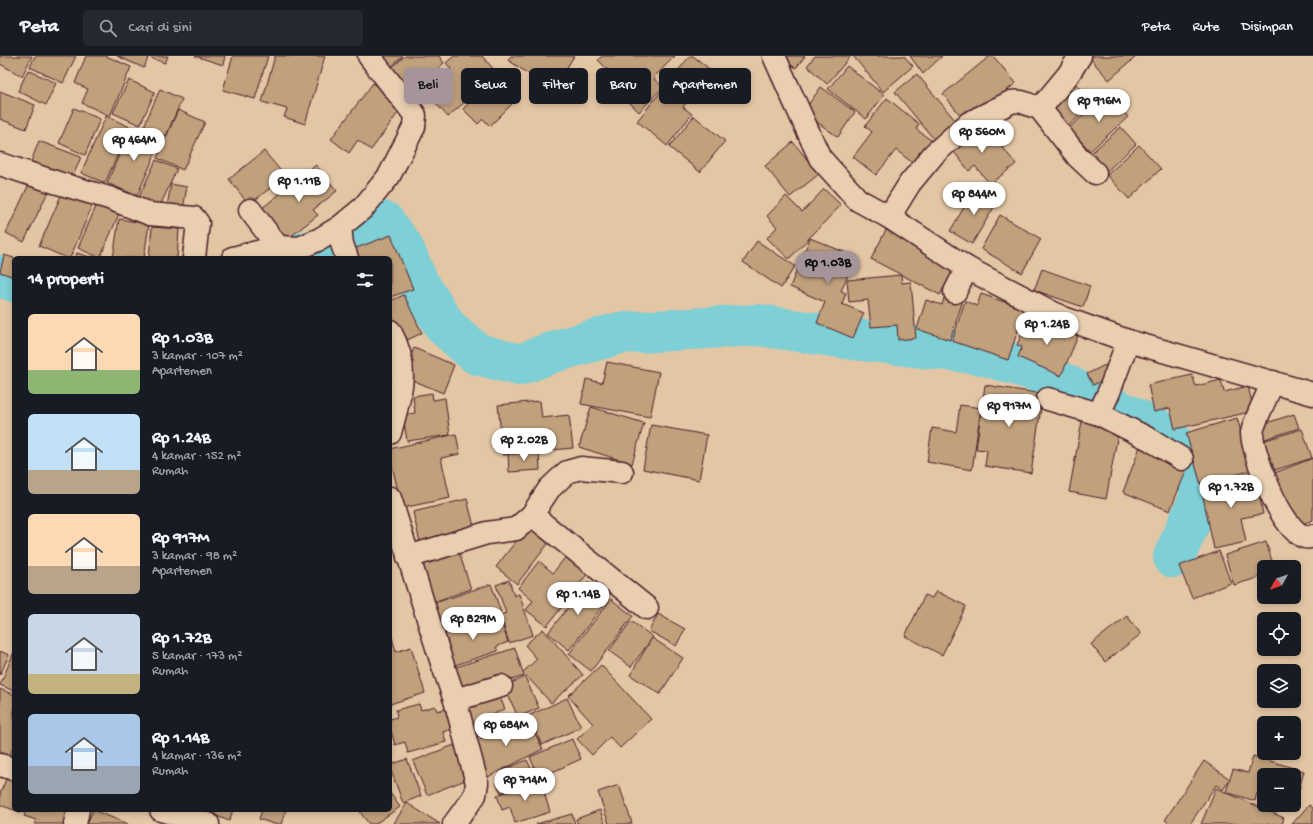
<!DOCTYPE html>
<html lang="id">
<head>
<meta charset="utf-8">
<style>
  :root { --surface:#171b24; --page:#242831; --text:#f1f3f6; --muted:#9ea1a6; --line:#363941; --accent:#a6949b }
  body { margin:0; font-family:"Gochi Hand",sans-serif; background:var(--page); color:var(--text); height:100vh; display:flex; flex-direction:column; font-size:15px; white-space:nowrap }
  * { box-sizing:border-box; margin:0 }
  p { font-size:13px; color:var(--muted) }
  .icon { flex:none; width:22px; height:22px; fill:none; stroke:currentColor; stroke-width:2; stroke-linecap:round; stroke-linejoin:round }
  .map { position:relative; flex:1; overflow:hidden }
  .drawer { position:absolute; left:12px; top:200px; width:380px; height:556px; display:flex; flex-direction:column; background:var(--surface); border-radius:6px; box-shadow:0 2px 6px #0003 }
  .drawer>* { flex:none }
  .top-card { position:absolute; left:404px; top:12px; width:380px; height:36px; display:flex; gap:8px }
  .needle { width:26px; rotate:230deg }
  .controls { position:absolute; left:1257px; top:504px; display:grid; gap:8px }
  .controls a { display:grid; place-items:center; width:44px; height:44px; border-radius:6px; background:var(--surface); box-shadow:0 2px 6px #0003; font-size:20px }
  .price { position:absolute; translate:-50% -34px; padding:0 9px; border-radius:14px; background:#fff; color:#222; font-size:13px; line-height:26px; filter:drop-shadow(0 1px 2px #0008) }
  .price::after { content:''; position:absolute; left:50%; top:24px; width:12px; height:9px; margin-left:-6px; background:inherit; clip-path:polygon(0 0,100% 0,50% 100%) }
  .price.current { background:var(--accent); color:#111 }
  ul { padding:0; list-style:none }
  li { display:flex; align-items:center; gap:12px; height:100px; padding:0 16px }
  li span { display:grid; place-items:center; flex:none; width:112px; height:80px; border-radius:6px; color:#555 }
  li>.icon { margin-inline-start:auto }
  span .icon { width:48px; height:48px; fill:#fffc; stroke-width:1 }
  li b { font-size:17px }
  h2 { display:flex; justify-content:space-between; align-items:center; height:48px; padding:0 16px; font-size:17px }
  .tag { padding:0 14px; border-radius:6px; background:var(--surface); box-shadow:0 2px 6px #0003; font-size:14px; line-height:36px }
  .tag.current { background:var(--accent); color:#111 }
  header { display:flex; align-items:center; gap:24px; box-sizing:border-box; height:56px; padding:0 20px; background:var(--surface); border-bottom:1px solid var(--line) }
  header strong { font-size:19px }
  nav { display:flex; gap:22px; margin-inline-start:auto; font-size:14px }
  .search { width:280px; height:36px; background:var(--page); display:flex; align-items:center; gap:10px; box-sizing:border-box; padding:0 14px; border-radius:6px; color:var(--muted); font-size:15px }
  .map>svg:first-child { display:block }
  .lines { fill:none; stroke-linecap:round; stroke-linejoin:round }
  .river { stroke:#7ecfd6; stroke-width:42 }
  .building { fill:#c1a07b; stroke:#4a1f2b }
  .minor-casing { stroke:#4a1f2b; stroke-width:25 }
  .minor { stroke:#e9ceb0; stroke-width:22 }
</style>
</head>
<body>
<header>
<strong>Peta</strong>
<div class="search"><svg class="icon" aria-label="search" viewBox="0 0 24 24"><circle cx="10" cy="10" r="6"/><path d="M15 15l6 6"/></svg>Cari di sini</div>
<nav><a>Peta</a><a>Rute</a><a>Disimpan</a></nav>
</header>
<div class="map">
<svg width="1313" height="768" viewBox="0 0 1313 768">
  <rect width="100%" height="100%" fill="#e3c6a4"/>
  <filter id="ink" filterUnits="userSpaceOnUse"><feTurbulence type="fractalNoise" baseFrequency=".025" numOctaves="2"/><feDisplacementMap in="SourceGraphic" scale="8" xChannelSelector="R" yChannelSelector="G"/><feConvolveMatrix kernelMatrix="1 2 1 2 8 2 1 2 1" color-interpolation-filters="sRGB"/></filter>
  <g filter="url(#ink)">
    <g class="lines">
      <g class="river">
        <path d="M299,198L321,193L356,176L366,169L384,166L402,190L418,227L446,271L477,298L519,309L553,296L620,277L758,269L853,283L982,298L1034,314L1162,376L1191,406L1202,438L1174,501"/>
        <path d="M0,220L14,225"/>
      </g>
    </g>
    <g class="building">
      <path d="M0,0H32L22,20L0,8Z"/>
      <path d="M35,0H76L63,27L30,11Z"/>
      <path d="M86,0H106L131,11L110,60L82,47L88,33L75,27Z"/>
      <path d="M117,0H149L144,12Z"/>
      <path d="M151,0H168L165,7L151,2Z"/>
      <path d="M195,0H225L223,9Z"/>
      <path d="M233,0H268L255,43L223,34Z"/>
      <path d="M275,0H325L305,68L284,61L287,53L262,46Z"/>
      <path d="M378,0H403L389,13Z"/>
      <path d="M405,0H439L444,7L421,27L416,22L404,33L388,15Z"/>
      <path d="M454,0H482L497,17L448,61L426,36L451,13L446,7Z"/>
      <path d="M511,0H574L557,28L546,21L542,27L508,4Z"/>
      <path d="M602,0H675L653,22L663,31L639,56L611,28L617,23L598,4Z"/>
      <path d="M690,0H693L712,15L683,51L692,58L667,90L637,65Z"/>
      <path d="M783,0H805L796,12L781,3Z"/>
      <path d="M815,0H851L827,28L807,10Z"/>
      <path d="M853,0H904L913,10L883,36Z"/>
      <path d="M910,0H942L923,18Z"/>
      <path d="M990,0H993L1016,27L967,67L943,38Z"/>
      <path d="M1088,0H1137L1109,24Z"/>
      <path d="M847,10L884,39L866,63L828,33Z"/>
      <path d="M28,14L56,27L46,49L18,35Z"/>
      <path d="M917,18L959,69L937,87L895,36Z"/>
      <path d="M496,20L518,42L490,70L483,63L478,68L463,53Z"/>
      <path d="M129,24L155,36L140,69L113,57Z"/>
      <path d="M373,27L403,50L371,94L358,84L349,97L331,83Z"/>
      <path d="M1076,27L1094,47L1065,73L1047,52Z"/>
      <path d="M821,31L855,56L838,81L803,56Z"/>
      <path d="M160,33L182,43L166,80L144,70Z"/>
      <path d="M0,35L35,49L26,73L0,63Z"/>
      <path d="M1108,38L1128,61L1090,95L1069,72Z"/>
      <path d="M887,42L919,68L916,73L936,88L918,111L896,94L876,119L853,101L872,76L865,70Z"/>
      <path d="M74,52L100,63L85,99L59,87Z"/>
      <path d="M178,54L205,66L183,114L157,102Z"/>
      <path d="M106,60L130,71L105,127L81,117Z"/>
      <path d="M694,60L725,85L700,116L669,91Z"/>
      <path d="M971,70L978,78L986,71L1016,108L990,128L975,110L969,115L948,88Z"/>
      <path d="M131,71L161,84L137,140L107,127Z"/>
      <path d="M1121,71L1136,88L1106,116L1090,98Z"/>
      <path d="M39,85L81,101L71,125L30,108Z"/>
      <path d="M793,86L819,118L790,141L765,110Z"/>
      <path d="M1139,89L1161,113L1129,143L1107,119Z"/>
      <path d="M264,95L285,120L249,149L229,123Z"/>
      <path d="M156,104L177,113L160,150L139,141Z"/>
      <path d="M316,109L337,135L313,154L318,159L285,185L261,153Z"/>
      <path d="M29,128L48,136L24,186L6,177Z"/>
      <path d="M171,128L187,131L183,153L167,150Z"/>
      <path d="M824,133L841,149L789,203L767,182L777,171L767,160L786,140L802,156Z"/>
      <path d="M975,133L997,146L972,188L950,175Z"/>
      <path d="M63,135L93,148L70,202H67L39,190Z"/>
      <path d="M97,148L119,158L100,202L78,192Z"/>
      <path d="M1000,159L1041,183L1022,217L981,193Z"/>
      <path d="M119,163L149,168L144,202H113Z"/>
      <path d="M152,171L179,173L177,202H149Z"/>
      <path d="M886,174L955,210L940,239L871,203Z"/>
      <path d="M391,179L413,233L390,241V202H354L351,194Z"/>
      <path d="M810,182L856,201L841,235L846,237L842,248L864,257L853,282L817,267L825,246L790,231Z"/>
      <path d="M757,185L795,210L781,232L743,206Z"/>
      <path d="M77,197L93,202H75Z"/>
      <path d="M4,199L14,202V221L0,216Z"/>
      <path d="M1042,213L1090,230L1083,251L1034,234Z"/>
      <path d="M901,219L902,227L911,226L916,282L898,284L897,269L871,271L868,244L849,246L847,224Z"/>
      <path d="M946,235L964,241L950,284L917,273L926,244L942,249Z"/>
      <path d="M981,238L1025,253L1008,304L952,285L965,245L977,250Z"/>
      <path d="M404,239L422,277L401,287L390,265V245Z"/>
      <path d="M1035,261L1078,280L1061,320L1018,301L1022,291L1017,289L1025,271L1029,273Z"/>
      <path d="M414,292L454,309L443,337L403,320Z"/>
      <path d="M607,306L659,316L650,361L581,348L586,323L602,327Z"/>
      <path d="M1105,309L1110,321L1093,329L1087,318Z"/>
      <path d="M1192,319L1196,330L1221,324L1224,336L1248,330L1254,355L1175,373L1170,352L1154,356L1148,329Z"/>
      <path d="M985,329L1043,338L1031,417L985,410L987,394L976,393Z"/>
      <path d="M432,337L433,344L445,342L450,379L407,385L403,359L415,357L413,340Z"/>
      <path d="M540,345L542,362L569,359L573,392L503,399L498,349Z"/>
      <path d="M960,349L981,352L972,414L927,406L932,372L956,376Z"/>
      <path d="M591,351L644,367L632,408L579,391Z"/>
      <path d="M1294,358L1299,372L1259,385L1254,371Z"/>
      <path d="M1237,362L1252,414L1201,429L1186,377Z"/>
      <path d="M1082,365L1119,372L1106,443L1069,436Z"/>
      <path d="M651,369L707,379L699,424L643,413Z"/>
      <path d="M1302,373L1312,402L1269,416L1259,386Z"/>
      <path d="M456,378L460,398L441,402L450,442L402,452L390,401V393Z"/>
      <path d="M1140,391L1188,410L1170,455L1123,436Z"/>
      <path d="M539,397L540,414L509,416L508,398Z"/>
      <path d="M1313,402V464L1294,471L1272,418Z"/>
      <path d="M1256,420L1263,458L1241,462L1246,486L1214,493L1201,431Z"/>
      <path d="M467,443L476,478L421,491L413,456Z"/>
      <path d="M530,467L551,484L517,528L496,511Z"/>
      <path d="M1266,486L1274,511H1264V520L1234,529L1225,499Z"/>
      <path d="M457,490L471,533L427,548L413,505Z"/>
      <path d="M570,495L592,512L547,570L526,554L533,545L518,532L539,505L553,517Z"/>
      <path d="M1219,495L1231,527L1192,542L1179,510Z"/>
      <path d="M509,524L514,540L519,538L533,579L509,587L500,559L506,557L496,529Z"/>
      <path d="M588,526L609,542L569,594L548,577Z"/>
      <path d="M491,528L501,556L438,578L431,559L438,556L435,547Z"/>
      <path d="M936,535L966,550L942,599L905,580L925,539L932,542Z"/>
      <path d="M611,543L633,560L591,615L569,598Z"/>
      <path d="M658,558L685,573L676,590L649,575Z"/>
      <path d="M499,559L508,586L496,591L498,595L449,611L438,580Z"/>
      <path d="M1127,560L1141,578L1105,606L1091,588Z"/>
      <path d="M631,565L653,581L631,611L609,595Z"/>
      <path d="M543,573L583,619L551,647L523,616L537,603L525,589Z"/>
      <path d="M390,581H392L396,596L411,591L425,637L390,648Z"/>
      <path d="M652,582L683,602L660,638L630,619Z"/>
      <path d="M515,592L524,620L459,641L450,613Z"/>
      <path d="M0,595L9,599L0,619Z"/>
      <path d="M14,596V635L0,629Z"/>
      <path d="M601,609L651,663L620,692L610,681L592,699L577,683L593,668L568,640Z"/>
      <path d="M525,621L539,652L518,661L504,630Z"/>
      <path d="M0,633L14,639V689L10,699L0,695Z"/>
      <path d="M498,637L505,653L494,658L500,670L475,682L458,646Z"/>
      <path d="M567,642L581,671L542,689L528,660Z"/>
      <path d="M419,648L421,654L435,650L437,655L448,652L455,672L443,676L446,686L408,697L405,686L395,689L390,671V663L397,661L396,654Z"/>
      <path d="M526,660L543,693L486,722L469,688Z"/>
      <path d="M572,683L581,703L539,722L530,701Z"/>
      <path d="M454,689L468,723L427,739L413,705Z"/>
      <path d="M1253,700L1304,715L1295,748L1294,719H1264V738L1257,737L1255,745L1226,736L1233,713L1248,717Z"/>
      <path d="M407,703L421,740L403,747L390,712V709Z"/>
      <path d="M527,704L535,721L501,737L496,726L506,721L503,714Z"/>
      <path d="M1204,705L1230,723L1223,734L1216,729L1190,768H1170L1165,764Z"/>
      <path d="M6,723L14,726V754H24L23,757L0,749V738Z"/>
      <path d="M541,726L550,756L515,767L510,751L502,754L497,739Z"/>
      <path d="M619,729L632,767L630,768H609L598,736Z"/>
      <path d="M1216,732L1284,762L1282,768H1201Z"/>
      <path d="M390,737L400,751L375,768H369L360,756L363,754H390Z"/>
      <path d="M407,747L440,768H395L394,767Z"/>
      <path d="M1309,749L1313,752V768H1292Z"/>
      <path d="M26,754H76L71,768H35L36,764L24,760Z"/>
      <path d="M93,754L128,768H87Z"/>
      <path d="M202,754H233L229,765Z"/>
      <path d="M262,754H286L281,768H274L259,763Z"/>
      <path d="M600,754L605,768H578L576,763Z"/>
      <path d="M572,758L575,768H536Z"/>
    </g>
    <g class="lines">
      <g class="minor-casing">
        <g id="minor">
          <path d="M774,0L820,102L858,144L889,161L967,212L1061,261L1128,285L1313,338"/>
          <path d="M1038,50L1078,101L1095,117"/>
          <path d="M0,108L58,127L109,142L150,158L194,162L198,167L194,202"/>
          <path d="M250,154L278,191"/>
          <path d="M889,161L910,127L934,98L969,67L1011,46C1029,42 1029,56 1044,48L1068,19L1080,0"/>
          <path d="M233,202L278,191L299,192L320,183L340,171"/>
          <path d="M347,202L342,188L340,171L363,152L389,120L414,71L415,59L369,0"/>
          <path d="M955,236L967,212"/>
          <path d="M390,275C411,313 400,338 390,377"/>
          <path d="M1273,326C1268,337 1253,368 1252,377C1252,397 1287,493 1313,480"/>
          <path d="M1048,343L1099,358L1151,384L1182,403"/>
          <path d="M1099,358L1109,336L1128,285"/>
          <path d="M390,442L441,604L455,644L477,727L475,739L454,768"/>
          <path d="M532,459L647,552"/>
          <path d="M408,501L487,477L516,473L532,459L549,433L567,416L581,412L622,416"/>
          <path d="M455,644L501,630"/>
          <path d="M0,709L14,713"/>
          <path d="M161,754L208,768"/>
          <path d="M75,768L78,754"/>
        </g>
      </g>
      <use href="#minor" class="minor"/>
    </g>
  </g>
</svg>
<div class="controls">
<a><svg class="needle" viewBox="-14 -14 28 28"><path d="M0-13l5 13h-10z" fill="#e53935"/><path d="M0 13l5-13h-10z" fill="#9ea1a6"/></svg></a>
<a><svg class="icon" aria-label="locate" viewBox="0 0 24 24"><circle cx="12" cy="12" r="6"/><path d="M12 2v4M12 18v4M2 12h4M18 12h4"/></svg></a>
<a><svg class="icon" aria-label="layers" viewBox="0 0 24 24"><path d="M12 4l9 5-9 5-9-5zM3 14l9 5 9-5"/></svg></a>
<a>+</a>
<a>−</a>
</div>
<b class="price" style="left:1099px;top:67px">Rp 916M</b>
<b class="price" style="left:982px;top:98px">Rp 560M</b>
<b class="price" style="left:134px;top:106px">Rp 464M</b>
<b class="price" style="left:299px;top:147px">Rp 1.11B</b>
<b class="price" style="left:974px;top:160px">Rp 844M</b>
<b class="price current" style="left:828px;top:229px">Rp 1.03B</b>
<b class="price" style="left:1047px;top:290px">Rp 1.24B</b>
<b class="price" style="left:1009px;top:372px">Rp 917M</b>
<b class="price" style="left:524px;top:406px">Rp 2.02B</b>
<b class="price" style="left:1231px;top:453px">Rp 1.72B</b>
<b class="price" style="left:578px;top:560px">Rp 1.14B</b>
<b class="price" style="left:473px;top:585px">Rp 829M</b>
<b class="price" style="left:506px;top:691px">Rp 684M</b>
<b class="price" style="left:525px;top:746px">Rp 714M</b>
<div class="top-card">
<a class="tag current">Beli</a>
<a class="tag">Sewa</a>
<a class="tag">Filter</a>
<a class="tag">Baru</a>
<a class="tag">Apartemen</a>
</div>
<section class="drawer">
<h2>14 properti<svg class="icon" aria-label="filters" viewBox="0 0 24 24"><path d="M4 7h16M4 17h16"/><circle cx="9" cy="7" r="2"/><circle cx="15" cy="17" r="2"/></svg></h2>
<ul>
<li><span style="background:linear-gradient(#ffd9b3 70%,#8fb573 0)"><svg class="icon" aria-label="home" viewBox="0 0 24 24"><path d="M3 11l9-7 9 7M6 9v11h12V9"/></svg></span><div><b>Rp 1.03B</b><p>3 kamar · 107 m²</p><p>Apartemen</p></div></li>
<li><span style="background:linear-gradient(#bfe0f5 70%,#b9a48a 0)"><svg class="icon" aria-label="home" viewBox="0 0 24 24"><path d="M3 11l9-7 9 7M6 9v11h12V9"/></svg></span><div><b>Rp 1.24B</b><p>4 kamar · 152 m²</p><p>Rumah</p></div></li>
<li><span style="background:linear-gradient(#ffd9b3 65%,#b9a48a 0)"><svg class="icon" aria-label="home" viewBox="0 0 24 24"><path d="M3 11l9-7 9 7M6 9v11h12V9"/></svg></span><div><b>Rp 917M</b><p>3 kamar · 98 m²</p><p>Apartemen</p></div></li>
<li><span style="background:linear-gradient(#c9d6e8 75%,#c2b280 0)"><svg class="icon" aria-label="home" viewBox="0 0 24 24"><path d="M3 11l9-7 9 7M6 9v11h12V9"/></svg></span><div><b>Rp 1.72B</b><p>5 kamar · 173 m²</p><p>Rumah</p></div></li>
<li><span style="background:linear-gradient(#a9c7e8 65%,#9aa5b1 0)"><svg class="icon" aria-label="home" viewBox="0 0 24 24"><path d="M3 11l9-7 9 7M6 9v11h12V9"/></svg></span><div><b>Rp 1.14B</b><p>4 kamar · 136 m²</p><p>Rumah</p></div></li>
</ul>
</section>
</div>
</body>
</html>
